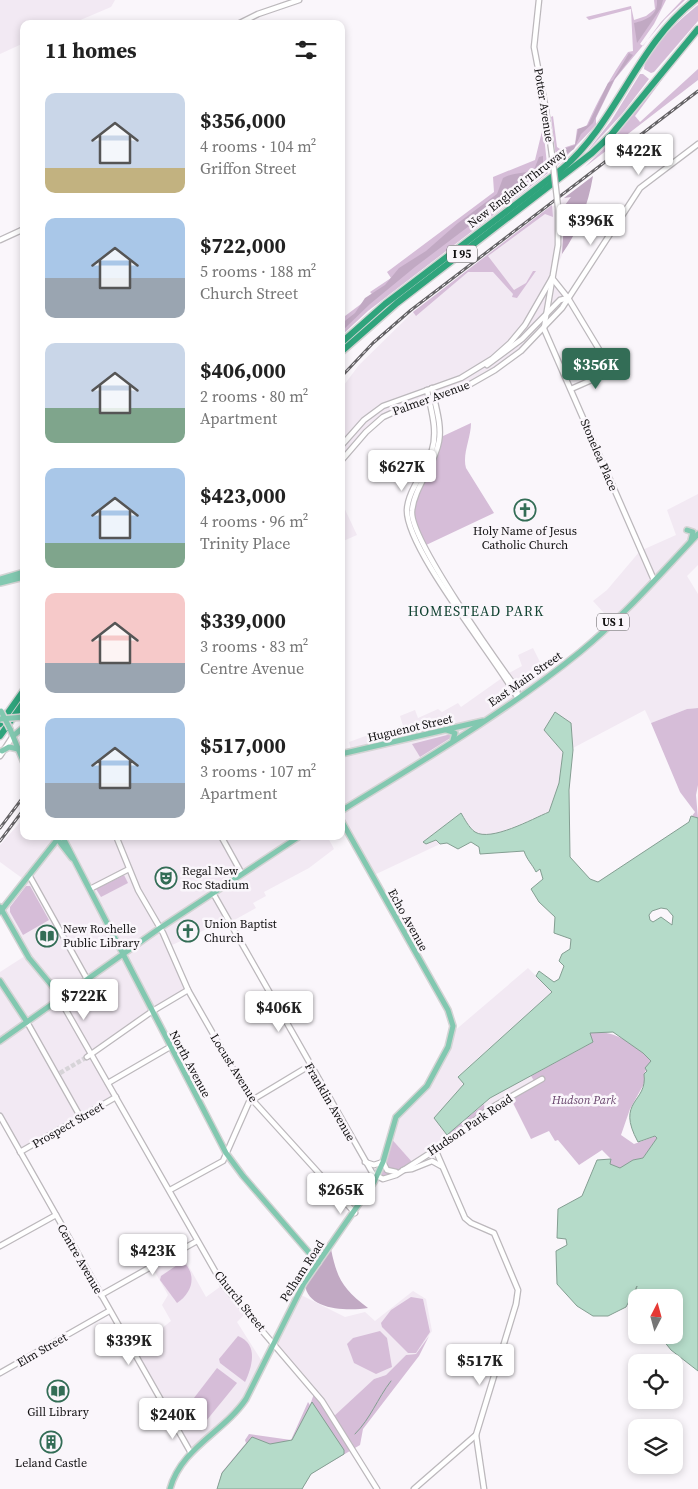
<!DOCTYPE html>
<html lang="en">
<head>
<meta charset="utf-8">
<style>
  :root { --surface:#fff; --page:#f2f2f2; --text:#222; --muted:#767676; --accent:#336d56 }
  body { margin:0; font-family:"Source Serif 4",serif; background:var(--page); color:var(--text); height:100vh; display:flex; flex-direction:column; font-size:19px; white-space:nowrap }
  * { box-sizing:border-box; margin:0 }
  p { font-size:16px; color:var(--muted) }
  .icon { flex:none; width:28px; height:28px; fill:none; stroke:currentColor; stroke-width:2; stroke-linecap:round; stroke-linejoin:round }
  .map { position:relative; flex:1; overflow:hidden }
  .details { position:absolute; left:20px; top:20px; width:325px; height:820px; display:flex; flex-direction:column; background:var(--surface); border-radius:10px; box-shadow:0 2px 8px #0003 }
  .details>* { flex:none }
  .needle { width:32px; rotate:6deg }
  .buttons { position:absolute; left:628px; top:1289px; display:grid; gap:10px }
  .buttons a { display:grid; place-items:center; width:55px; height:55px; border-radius:10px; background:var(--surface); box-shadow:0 2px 8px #0003; font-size:25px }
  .price { position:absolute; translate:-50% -42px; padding:0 11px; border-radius:5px; background:#fff; color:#222; font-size:16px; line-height:32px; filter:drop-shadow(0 1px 2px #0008) }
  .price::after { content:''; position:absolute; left:50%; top:30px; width:15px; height:11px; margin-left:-8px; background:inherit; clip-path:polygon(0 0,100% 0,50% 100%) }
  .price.active { background:var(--accent); color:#fff }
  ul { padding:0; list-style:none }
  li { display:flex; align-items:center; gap:15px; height:125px; padding:0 25px }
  li span { display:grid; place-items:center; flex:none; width:140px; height:100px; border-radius:10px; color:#555 }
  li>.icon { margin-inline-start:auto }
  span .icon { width:60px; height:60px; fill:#fffc; stroke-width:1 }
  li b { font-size:21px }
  h2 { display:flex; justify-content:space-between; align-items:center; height:60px; padding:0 25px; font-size:21px }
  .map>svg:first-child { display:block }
  .built { fill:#f2e9f3 }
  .green { fill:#d6bdd8 }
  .forest { fill:#c1a9c3 }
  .water { fill:#b5dbc9; stroke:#849e92; fill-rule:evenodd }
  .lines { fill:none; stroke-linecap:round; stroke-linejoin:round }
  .stream { stroke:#849e92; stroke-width:1 }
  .minor-tunnel { stroke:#d7d4d8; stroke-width:4.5; stroke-dasharray:4.5 2; stroke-linecap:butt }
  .minor-casing { stroke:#bcb8bc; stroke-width:7 }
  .major-casing { stroke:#d4d4d4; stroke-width:8 }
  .highway-casing { stroke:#d4d4d4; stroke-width:9 }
  .minor { stroke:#fff; stroke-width:4.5 }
  .major { stroke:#82c8b0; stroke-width:5 }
  .highway { stroke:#2fa47c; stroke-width:6 }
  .rail-casing { stroke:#656366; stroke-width:3 }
  .rail { stroke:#faf6fb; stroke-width:1; stroke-dasharray:4; stroke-linecap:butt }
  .minor-bridge-casing { stroke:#bcb8bc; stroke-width:7; stroke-linecap:butt }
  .major-bridge-casing { stroke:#d4d4d4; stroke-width:8; stroke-linecap:butt }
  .minor-bridge { stroke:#fff; stroke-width:4.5 }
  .major-bridge { stroke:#82c8b0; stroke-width:5 }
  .labels { text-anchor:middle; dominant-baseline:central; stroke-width:5; stroke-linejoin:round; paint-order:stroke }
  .shield { fill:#faf6fb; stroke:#575557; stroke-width:1 }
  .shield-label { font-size:11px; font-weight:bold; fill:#111011 }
  .street-label { font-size:12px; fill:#111011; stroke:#faf6fb }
  .poi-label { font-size:12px; fill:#111011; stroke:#faf6fb }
  .park-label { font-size:12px; font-style:italic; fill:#6a476e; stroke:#faf6fb }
  .neighbourhood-label { font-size:14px; letter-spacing:1px; fill:#114231; stroke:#faf6fb }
</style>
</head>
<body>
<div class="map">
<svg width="698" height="1489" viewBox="0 0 698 1489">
  <rect width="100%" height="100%" fill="#faf6fb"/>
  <g class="built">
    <path d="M0,0H115L111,7L71,24H24V43L0,54Z"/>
    <path d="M593,176L552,280L567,300L520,353L479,381L398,410L374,425L341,463V389L359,365L413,312Z"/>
    <path d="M698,494V565L687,576L698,594V708L687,709L651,723L645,710L573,748L571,723L544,730L563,752L559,783L549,812L497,834L485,835L474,832L460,813L423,842L436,839L440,844L372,876L341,822V755L352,753L349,742L382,730L387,743L407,739L400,716L415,710L418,718L438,709L442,712L458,703L461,707L509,673L522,666L518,655L533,648L547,676L613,623L593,601L607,590L640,551L676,535L667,510Z"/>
    <path d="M341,501L357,535L341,542Z"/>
    <path d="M24,818V836H327L334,849L309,868L264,892L266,896L253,903L256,908L229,923L226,920L170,946L190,991L151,1013L93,1054L116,1099L21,1152L0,1115V972L28,954L3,909L26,881L0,862V845Z"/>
    <path d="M528,968L552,992L458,1076L464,1084L434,1118L451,1140L413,1163L389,1136L395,1114L415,1098L433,1074L452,1033Z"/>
    <path d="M531,1076L536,1084L485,1113L484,1104L490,1098Z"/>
    <path d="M179,1249L206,1297L224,1284L247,1312L237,1322L263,1363L241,1406L192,1454L132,1352L171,1321L162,1305L168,1295L151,1265Z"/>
    <path d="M413,1291L426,1299L432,1331L416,1354L406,1355L386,1375L374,1379L332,1418L274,1342L297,1293L345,1317L365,1312L375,1321Z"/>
  </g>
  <g class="green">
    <path d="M654,0H666L654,24L640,44L643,46L661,22L682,0H685L665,19L615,79L596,118V125L557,166L551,117L553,116L557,147L560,149L575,144L577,129L586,127C598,100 611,76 628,52L633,51L631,9L589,20L586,17L631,6L634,20L646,16L655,9Z"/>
    <path d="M698,5V21L654,72L651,73L644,69C644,51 684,16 698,5Z"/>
    <path d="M698,69V80L585,167L614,138L667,73L635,116L640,122Z"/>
    <path d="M640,74H643L649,79L622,114L585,154L611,121Z"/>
    <path d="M543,127L548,173L368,311L341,336V319L373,295L370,292L391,278L387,272L494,192L493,177L535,160Z"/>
    <path d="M552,205L553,217L545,214L488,256L514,290L526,283L533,271H536L517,298L512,297L513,294L493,272H468L416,316L413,312Z"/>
    <path d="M471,423C471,438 462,454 466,468L494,513L424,546L414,524L413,510L441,437Z"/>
    <path d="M698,708V785L696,795L698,818L692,816L695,812L680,792L651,723L687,709Z"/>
    <path d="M451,734L452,737L420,757L412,744Z"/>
    <path d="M124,875L128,883L101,897L96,889Z"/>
    <path d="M26,886H30L49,920L23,935L10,912V907Z"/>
    <path d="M599,1032C619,1033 637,1046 651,1061L644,1074L645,1082L630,1109L621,1135L634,1144L656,1136L657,1138L643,1158L633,1160L620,1169L609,1164L611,1159L602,1150L579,1165L558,1140L555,1141L549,1131L531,1139L510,1097L536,1084L531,1076L593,1042L589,1033Z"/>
    <path d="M484,1104L485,1113L451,1140L447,1135Z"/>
    <path d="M389,1136L413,1163L399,1172L378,1177Z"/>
    <path d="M183,1261C197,1275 193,1292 177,1303L160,1280L161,1276Z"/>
    <path d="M411,1297L423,1299L430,1332L416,1353H408L382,1327L381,1323L391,1310Z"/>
    <path d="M380,1331L387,1338L392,1367L376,1374L354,1363L347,1344L353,1338Z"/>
    <path d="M238,1336C259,1344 252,1367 245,1382L220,1363L219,1359Z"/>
    <path d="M429,1336L419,1356L363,1429L360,1445L311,1474L302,1489H217L222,1472L246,1443L245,1440L249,1434L291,1440L308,1402L310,1405L315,1391L333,1417L374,1379L386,1375L406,1355L416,1354Z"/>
    <path d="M217,1368L237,1383L202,1426L184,1411Z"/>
  </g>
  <g class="forest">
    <path d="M657,0H663L661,8L637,43L634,23C646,20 658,16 657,0Z"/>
    <path d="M629,53L633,55L614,80L593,123L581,134L574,149L562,157L559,153L560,150L575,145L578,129L588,125L608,83L613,80Z"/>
    <path d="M543,156V174L539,179L506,198L415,267L370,304L341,332V324L355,313L365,298L385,285L399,268L426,251L458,223L497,194L503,178C514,172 523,174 534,170L539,157Z"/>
    <path d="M593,176C588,205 579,230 562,254L565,205L571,197L564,198Z"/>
    <path d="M331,1249C337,1279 343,1289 368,1308C349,1311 307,1311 305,1284Z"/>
  </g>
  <g class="water">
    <path d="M555,712L571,723L573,750L569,790L570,857L590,879L598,882L689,822L691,816L698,818V1371L671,1350L659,1335H674V1298H636V1306L633,1302L637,1286L626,1307L608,1316H593L577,1306L557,1284L556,1251L567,1245L566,1239L557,1238L558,1209L582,1196L597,1160L611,1159L610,1164L620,1168L633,1160L643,1158L657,1138L655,1136L638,1142C615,1100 648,1103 644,1074L647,1071L645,1068L651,1061L643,1053L613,1032L590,1033L593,1042L490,1098L447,1135L434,1118L464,1084L458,1077L552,992L536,976L539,971L554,982L559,979L564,966L559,961L562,954L570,949L571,939L554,933L555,917L539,902L531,889L543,879L540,869L536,872C532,864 527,860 524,851L480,854L479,847L471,842L458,849L447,843L440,844L436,840L426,844L423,842L461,813C464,818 469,828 475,832C491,842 532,819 549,812L559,783L563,752L544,730ZM661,908L667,909L673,916L672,925L661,917L653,922L650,920L649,915L652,911Z"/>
    <path d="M312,1402L344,1450V1454L311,1474L302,1489H217L222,1473L252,1437L270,1444L292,1440Z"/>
  </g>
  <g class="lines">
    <path class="stream" d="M355,1434C371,1418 377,1399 391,1381"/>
    <path class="minor-tunnel" d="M60,1073L87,1057"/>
    <g class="minor-casing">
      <g id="minor">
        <path d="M539,0L534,47L546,110L553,163"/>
        <path d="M238,24L258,14L299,0"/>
        <path d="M0,240L24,229"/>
        <path d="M552,278L568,298L612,371L571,389"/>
        <path d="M544,328L558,245V207"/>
        <path d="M544,329L654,580"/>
        <path d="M487,365L522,339L560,300L568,298"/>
        <path d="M432,388C435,405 442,424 439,441C435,466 414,487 412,511C409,538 497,662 517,689L518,698"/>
        <path d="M427,390C431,410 438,430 432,450C427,470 408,489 407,510C406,549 495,657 517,697"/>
        <path d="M341,446L364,420L383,406L461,378L492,359L510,343L525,325L552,278"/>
        <path d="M341,461L366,432L383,417L403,408L467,386L495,370L521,351L562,308L640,188L698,144"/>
        <path d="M0,756L13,736"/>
        <path d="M116,836L138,890L163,933L188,990L248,1095L355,1213"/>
        <path d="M221,836L242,874"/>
        <path d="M29,875L87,979"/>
        <path d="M90,889L129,869"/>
        <path d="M213,893L373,1174L383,1179L396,1175L449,1141L489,1109L542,1079"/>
        <path d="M59,998L223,1285L322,1401L377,1489"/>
        <path d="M27,1022L81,1118"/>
        <path d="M87,1057L151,1012L188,990"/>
        <path d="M108,1083L170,1047"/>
        <path d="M0,1116L191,1453"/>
        <path d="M435,1149L465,1218L471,1223L494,1233L518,1290L516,1304L476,1435L484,1489"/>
        <path d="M20,1152L116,1097"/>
        <path d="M365,1162L374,1165L383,1162L387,1170L396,1172"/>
        <path d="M403,1170L412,1169L432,1161L441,1166"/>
        <path d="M170,1190L223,1161L249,1102L309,1066"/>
        <path d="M0,1246L56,1215"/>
        <path d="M101,1295L197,1241"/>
        <path d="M0,1373L109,1311"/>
        <path d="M414,1489L476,1435"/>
      </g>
    </g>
    <g class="major-casing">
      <g id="major">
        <path d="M687,530L693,532L691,540"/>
        <path d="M0,579L24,572"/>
        <path d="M0,583L24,577"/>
        <path d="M10,729L24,763"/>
        <path d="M446,730L455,733L453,740"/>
        <path d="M13,736L24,727"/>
        <path d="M2,751L9,747L18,749"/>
        <path d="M341,754L483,721"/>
        <path d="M341,811C422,761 506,712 580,652C623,617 660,574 698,534"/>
        <path d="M55,836L72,858"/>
        <path d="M62,836L226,1153L243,1176L318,1263"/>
        <path d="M0,907L29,958L58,993L59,998"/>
        <path d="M0,912L60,836"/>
        <path d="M0,981L27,1022"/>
        <path d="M0,1041L160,928L300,836"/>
        <path d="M170,1489C181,1448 224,1432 246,1399L304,1283L374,1182L383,1162L396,1117L427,1086L448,1047L453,1026L448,1010L341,820"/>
      </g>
    </g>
    <g class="highway-casing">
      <g id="highway">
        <path d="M341,343L385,304L562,169C618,121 636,46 695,0"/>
        <path d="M341,352L397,303L592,153L611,135L698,29"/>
        <path d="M0,724L24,690"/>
        <path d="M0,736L24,702"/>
      </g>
    </g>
    <use href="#minor" class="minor"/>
    <use href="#major" class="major"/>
    <use href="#highway" class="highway"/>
    <g class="rail-casing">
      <g id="rail">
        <path d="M341,377L373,343L411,310L698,91"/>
        <path d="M0,828L24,796"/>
        <path d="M0,841L24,809"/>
      </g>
    </g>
    <use href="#rail" class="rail"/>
    <g class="minor-bridge-casing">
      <path id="minor-bridge" d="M553,163L558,207"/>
    </g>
    <g class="major-bridge-casing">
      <g id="major-bridge">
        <path d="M1,711L10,729"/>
        <path d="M0,719L24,717"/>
      </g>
    </g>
    <use href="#minor-bridge" class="minor-bridge"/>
    <use href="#major-bridge" class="major-bridge"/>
  </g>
  <defs>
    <g id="church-ring" transform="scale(1.125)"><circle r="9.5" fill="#faf6fb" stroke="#336d56" stroke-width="1.5"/><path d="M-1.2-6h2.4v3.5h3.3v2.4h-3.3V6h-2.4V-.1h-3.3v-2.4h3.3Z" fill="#336d56"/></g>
    <g id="theatre-ring" transform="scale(1.125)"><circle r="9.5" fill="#faf6fb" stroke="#336d56" stroke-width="1.5"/><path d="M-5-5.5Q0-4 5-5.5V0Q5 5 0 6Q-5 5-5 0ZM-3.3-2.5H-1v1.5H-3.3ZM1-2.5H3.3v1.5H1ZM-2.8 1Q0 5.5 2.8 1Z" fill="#336d56"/></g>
    <g id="library-ring" transform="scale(1.125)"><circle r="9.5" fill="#faf6fb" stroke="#336d56" stroke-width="1.5"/><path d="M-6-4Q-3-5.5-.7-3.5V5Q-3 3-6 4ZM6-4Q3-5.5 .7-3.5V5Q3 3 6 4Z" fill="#336d56"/></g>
    <g id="building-ring" transform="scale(1.125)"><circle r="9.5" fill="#faf6fb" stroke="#336d56" stroke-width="1.5"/><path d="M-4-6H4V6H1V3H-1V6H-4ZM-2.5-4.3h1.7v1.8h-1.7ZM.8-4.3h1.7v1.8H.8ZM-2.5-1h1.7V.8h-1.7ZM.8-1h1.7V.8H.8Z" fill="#336d56"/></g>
  </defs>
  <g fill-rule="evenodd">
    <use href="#church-ring" x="525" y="510"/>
    <use href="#theatre-ring" x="166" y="878"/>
    <use href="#church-ring" x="188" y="931"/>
    <use href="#library-ring" x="47" y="936"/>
    <use href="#library-ring" x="58" y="1391"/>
    <use href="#building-ring" x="51" y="1442"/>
  </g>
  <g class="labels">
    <g class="shield">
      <rect x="447" y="245.5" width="30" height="17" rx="4"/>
      <rect x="597" y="613.5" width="32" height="17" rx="4"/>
    </g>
    <g class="shield-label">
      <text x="462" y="254">I 95</text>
      <text x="613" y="622">US 1</text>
    </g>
    <g class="street-label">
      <text transform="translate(544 105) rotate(81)">Potter Avenue</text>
      <text transform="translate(517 188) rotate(-38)">New England Thruway</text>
      <text transform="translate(431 398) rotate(-20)">Palmer Avenue</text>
      <text transform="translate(599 455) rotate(67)">Stonelea Place</text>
      <text transform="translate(525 679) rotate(-35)">East Main Street</text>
      <text transform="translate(410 728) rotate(-13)">Huguenot Street</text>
      <text transform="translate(408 920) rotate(61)">Echo Avenue</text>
      <text transform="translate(190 1064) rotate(62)">North Avenue</text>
      <text transform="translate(234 1068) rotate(58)">Locust Avenue</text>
      <text transform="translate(330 1102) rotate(60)">Franklin Avenue</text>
      <text transform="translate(68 1125) rotate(-30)">Prospect Street</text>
      <text transform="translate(470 1125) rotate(-34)">Hudson Park Road</text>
      <text transform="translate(80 1259) rotate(60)">Centre Avenue</text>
      <text transform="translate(302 1271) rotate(-57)">Pelham Road</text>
      <text transform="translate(240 1301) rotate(51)">Church Street</text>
      <text transform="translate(42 1350) rotate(-30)">Elm Street</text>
    </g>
    <g class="poi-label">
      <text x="525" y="531">Holy Name of Jesus<tspan x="525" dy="14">Catholic Church</tspan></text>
      <text x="182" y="871" text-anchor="start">Regal New<tspan x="182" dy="14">Roc Stadium</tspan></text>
      <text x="204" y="924" text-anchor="start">Union Baptist<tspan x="204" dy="14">Church</tspan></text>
      <text x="63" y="929" text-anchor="start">New Rochelle<tspan x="63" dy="14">Public Library</tspan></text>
      <text x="58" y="1412">Gill Library</text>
      <text x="51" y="1463">Leland Castle</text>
    </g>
    <g class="park-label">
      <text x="584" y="1100">Hudson Park</text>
    </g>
    <g class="neighbourhood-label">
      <text x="476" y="611">HOMESTEAD PARK</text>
    </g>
  </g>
</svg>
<div class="buttons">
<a><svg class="needle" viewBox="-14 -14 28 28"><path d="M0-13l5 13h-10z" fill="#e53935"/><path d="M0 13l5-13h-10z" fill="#767676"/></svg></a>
<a><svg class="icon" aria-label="locate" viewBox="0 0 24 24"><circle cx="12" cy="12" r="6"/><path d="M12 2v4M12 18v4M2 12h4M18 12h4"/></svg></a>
<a><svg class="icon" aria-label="layers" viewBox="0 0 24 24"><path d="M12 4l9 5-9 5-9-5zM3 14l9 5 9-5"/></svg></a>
</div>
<b class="price" style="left:639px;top:176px">$422K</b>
<b class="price" style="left:591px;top:246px">$396K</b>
<b class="price active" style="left:596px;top:390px">$356K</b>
<b class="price" style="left:402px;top:492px">$627K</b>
<b class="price" style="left:84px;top:1021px">$722K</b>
<b class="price" style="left:279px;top:1033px">$406K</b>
<b class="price" style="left:341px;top:1215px">$265K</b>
<b class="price" style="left:153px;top:1276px">$423K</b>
<b class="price" style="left:129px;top:1366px">$339K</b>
<b class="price" style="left:480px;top:1386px">$517K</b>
<b class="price" style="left:173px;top:1440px">$240K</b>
<section class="details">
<h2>11 homes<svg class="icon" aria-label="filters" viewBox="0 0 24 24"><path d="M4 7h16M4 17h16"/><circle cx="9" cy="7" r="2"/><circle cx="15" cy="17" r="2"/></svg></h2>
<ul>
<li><span style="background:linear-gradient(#c9d6e8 75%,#c2b280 0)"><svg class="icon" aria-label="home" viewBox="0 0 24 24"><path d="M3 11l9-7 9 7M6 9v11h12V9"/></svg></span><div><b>$356,000</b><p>4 rooms · 104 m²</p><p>Griffon Street</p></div></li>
<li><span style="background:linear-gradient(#a9c7e8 60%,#9aa5b1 0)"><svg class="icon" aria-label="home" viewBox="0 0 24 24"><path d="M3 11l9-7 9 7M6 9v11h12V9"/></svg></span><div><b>$722,000</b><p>5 rooms · 188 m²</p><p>Church Street</p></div></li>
<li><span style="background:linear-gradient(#c9d6e8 65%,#7fa58c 0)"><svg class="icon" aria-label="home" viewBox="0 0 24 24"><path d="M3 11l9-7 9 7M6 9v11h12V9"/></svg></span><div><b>$406,000</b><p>2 rooms · 80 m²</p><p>Apartment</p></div></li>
<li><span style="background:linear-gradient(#a9c7e8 75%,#7fa58c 0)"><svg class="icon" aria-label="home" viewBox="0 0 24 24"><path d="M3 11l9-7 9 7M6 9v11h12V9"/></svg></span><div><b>$423,000</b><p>4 rooms · 96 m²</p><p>Trinity Place</p></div></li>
<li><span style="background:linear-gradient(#f6c9c9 70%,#9aa5b1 0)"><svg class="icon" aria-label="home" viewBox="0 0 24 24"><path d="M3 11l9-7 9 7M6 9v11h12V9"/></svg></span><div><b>$339,000</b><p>3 rooms · 83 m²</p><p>Centre Avenue</p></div></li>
<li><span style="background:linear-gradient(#a9c7e8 65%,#9aa5b1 0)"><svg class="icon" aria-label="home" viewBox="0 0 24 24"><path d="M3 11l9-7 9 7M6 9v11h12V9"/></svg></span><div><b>$517,000</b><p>3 rooms · 107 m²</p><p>Apartment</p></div></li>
</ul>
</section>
</div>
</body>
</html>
